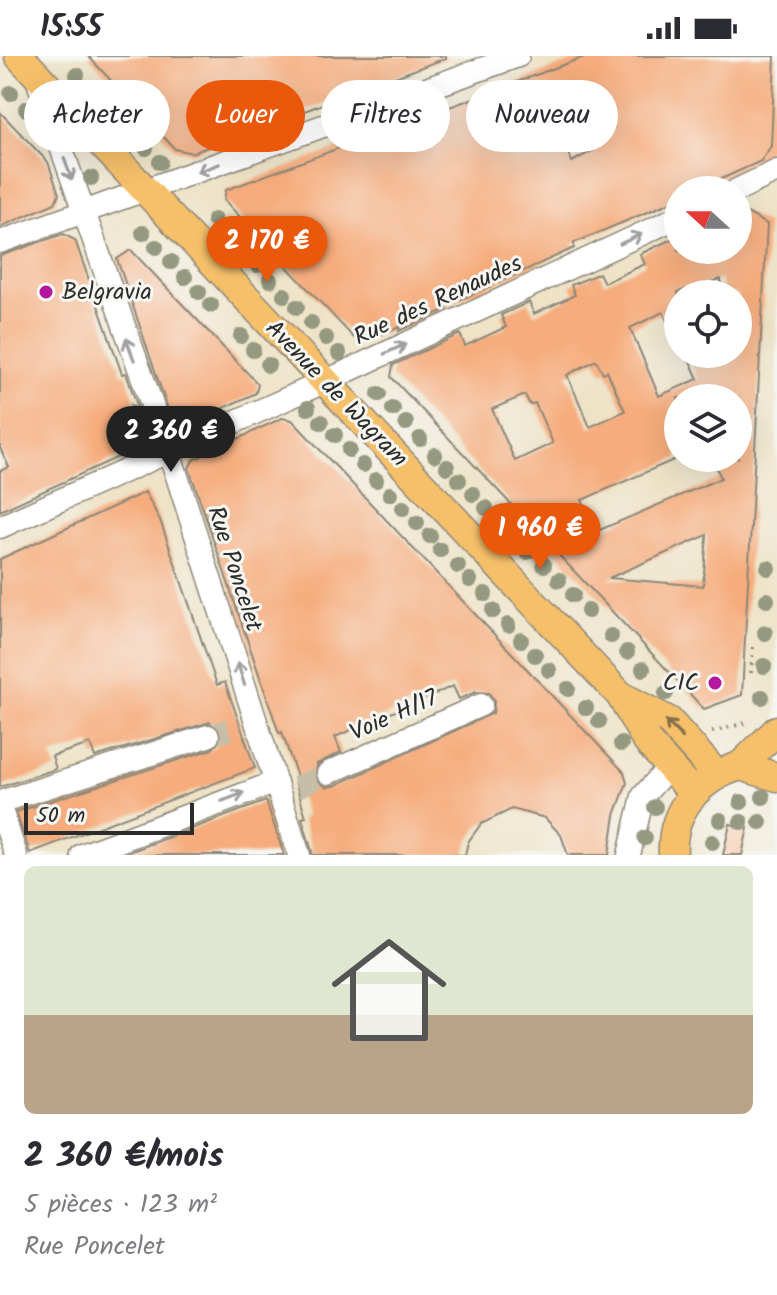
<!DOCTYPE html>
<html lang="fr">
<head>
<meta charset="utf-8">
<style>
  :root { --surface:#fff; --page:#f2f2f3; --text:#2b2b33; --muted:#7c7c81; --line:#e1e1e2; --accent:#ea580c }
  body { margin:0; font-family:Kalam,sans-serif; background:var(--page); color:var(--text); height:100vh; display:flex; flex-direction:column; font-size:30px; white-space:nowrap }
  * { box-sizing:border-box; margin:0 }
  p { font-size:26px; color:var(--muted) }
  .icon { flex:none; width:44px; height:44px; fill:none; stroke:currentColor; stroke-width:2; stroke-linecap:round; stroke-linejoin:round }
  .map { position:relative; height:799px; overflow:hidden }
  .side { display:flex; flex-direction:column; background:var(--surface); flex:1 }
  .side>* { flex:none }
  .guide { position:absolute; left:24px; top:24px; width:730px; height:72px; display:flex; gap:16px }
  .needle { width:52px; rotate:291deg }
  .tools { position:absolute; left:664px; top:120px; display:grid; gap:16px }
  .tools a { display:grid; place-items:center; width:88px; height:88px; border-radius:50%; background:var(--surface); box-shadow:0 8px 32px #0002; font-size:40px }
  .scale { position:absolute; left:24px; bottom:20px; width:170px; box-sizing:border-box; padding-left:8px; border:4px solid #2b2b2b; border-top:0; font-size:22px; line-height:28px; white-space:nowrap; color:#2b2b2b; -webkit-text-stroke:6px #f6f6f2; paint-order:stroke }
  .price { position:absolute; translate:-50% -68px; padding:0 18px; border-radius:28px; background:var(--accent); color:#fff; font-size:26px; line-height:52px; filter:drop-shadow(0 2px 4px #0008) }
  .price::after { content:''; position:absolute; left:50%; top:48px; width:24px; height:18px; margin-left:-12px; background:inherit; clip-path:polygon(0 0,100% 0,50% 100%) }
  .price.active { background:#222; color:#fff }
  ul { padding:0; list-style:none }
  li { display:grid; align-content:center; gap:16px; height:424px; padding:0 24px }
  li+li { border-top:2px solid var(--line) }
  li span { display:grid; place-items:center; height:248px; border-radius:12px; color:#555 }
  li>.icon { margin-inline-start:auto }
  span .icon { width:144px; height:144px; fill:#fffc; stroke-width:1 }
  li b { font-size:34px }
  .pill { padding:0 28px; border-radius:36px; background:var(--surface); box-shadow:0 8px 32px #0002; font-size:28px; line-height:72px }
  .pill.active { background:var(--accent); color:#fff }
  .status { display:flex; justify-content:space-between; align-items:center; height:56px; padding:0 40px; background:var(--surface); direction:ltr }
  .status svg { height:22px; fill:currentColor }
  .map>svg:first-child { display:block }
  .building { fill:#f6ac7b; fill-rule:evenodd }
  .lines { fill:none; stroke-linecap:round; stroke-linejoin:round }
  .minor-tunnel { stroke:#c7bea8; stroke-width:22; stroke-dasharray:22 11; stroke-linecap:butt }
  .minor-casing { stroke:#8c8779; stroke-width:25 }
  .major-casing { stroke:#8c8779; stroke-width:31 }
  .path { stroke:#8c8779; stroke-width:4; stroke-dasharray:2 6; stroke-linecap:butt }
  .minor { stroke:#fff; stroke-width:22 }
  .major { stroke:#f6c06b; stroke-width:28 }
  .tree { fill:#949980 }
  .oneway { stroke:#a0a0a0 }
  .oneway2 { stroke:#866e48 }
  .poi-dot { fill:#b5179e; stroke:#f6f6f2; stroke-width:3 }
  .labels { text-anchor:middle; dominant-baseline:central; stroke-width:6; stroke-linejoin:round; paint-order:stroke }
  .poi-label { font-size:24px; fill:#2b2b2b; stroke:#f6f6f2; text-anchor:start }
  .street-label { font-size:24px; fill:#2b2b2b; stroke:#f6f6f2 }
</style>
</head>
<body>
<div class="status"><b>15:55</b><svg viewBox="0 0 49 12"><path d="M0 12V9h3v3zM5 12V6h3v6zM10 12V3h3v9zM15 12V0h3v12zM26 1h20v11H26zM47 4h2v5h-2z"/></svg></div>
<div class="map">
<svg width="777" height="799" viewBox="0 0 777 799">
  <rect width="100%" height="100%" fill="#f6f6f2"/>
  <filter id="ink" filterUnits="userSpaceOnUse"><feTurbulence type="fractalNoise" baseFrequency=".0125" numOctaves="2"/><feDisplacementMap in="SourceGraphic" scale="16" xChannelSelector="R" yChannelSelector="G"/><feConvolveMatrix kernelMatrix="1 2 1 2 8 2 1 2 1" color-interpolation-filters="sRGB"/></filter>
  <filter id="wash" filterUnits="userSpaceOnUse"><feTurbulence type="fractalNoise" baseFrequency=".006" numOctaves="4" result="noise"/><feDisplacementMap in="SourceGraphic" scale="32" xChannelSelector="R" yChannelSelector="G"/><feGaussianBlur stdDeviation="1.8" result="paint"/><feColorMatrix in="noise" values="0 0 0 0 0 0 0 0 0 0 0 0 0 0 0 0 0 1.4 0 .05"/><feComposite in="paint" operator="in"/></filter>
  <g filter="url(#wash)">
    <rect width="100%" height="100%" fill="#eee3c7"/>
    <g id="blocks">
      <g class="building">
        <path d="M88,0H446V2L192,97L175,93Z"/>
        <path d="M587,0H775L771,90L761,105L697,134H678V143L574,187V192L446,250L447,253L399,275L400,271L362,286L354,282L224,144L226,134ZM588,53L601,90L572,106L556,66Z"/>
        <path d="M0,56L48,106L59,138L55,147L0,171Z"/>
        <path d="M738,152L767,168L742,639L704,653L391,321L393,309L460,278L465,290L506,271L501,259L529,246L534,258L575,239L571,229L588,222L599,217L604,227L645,208L640,198L678,180V194H738ZM721,223V238H738V298H687L698,323L659,340L630,272L663,256L678,288V236ZM596,304L603,317L607,315L625,355L590,371L567,319ZM525,339L530,349L535,347L553,387L515,405L492,353ZM678,342H738V402H712L721,422L595,476L582,444L678,402ZM707,479L703,530L609,522Z"/>
        <path d="M63,178L75,184L122,318L126,317L138,352L131,349L142,382L138,392L0,455V415L9,411L0,392V200Z"/>
        <path d="M131,194L258,328L256,337L182,371L173,368L117,203Z"/>
        <path d="M282,362L292,364L624,716L627,727L615,759L609,799H568L561,779L545,762L512,753L481,768L468,786L465,799H313L302,762L306,761L295,725L298,724L282,676L279,677L189,412L193,404ZM453,630L459,643L476,636L489,637L494,644L493,657L334,730L326,731L316,723L317,708L341,696L335,681Z"/>
        <path d="M145,436L160,464L217,629L225,626L255,712L30,797L16,756L212,693L221,684V675L210,666L95,701L90,688L52,700L56,713L0,731V503Z"/>
        <path d="M266,745L284,799H125L124,798Z"/>
        <path d="M730,768L748,772L742,799H723Z"/>
      </g>
    </g>
  </g>
  <g filter="url(#ink)">
    <use href="#blocks" fill-opacity="0" stroke="#8c8779" stroke-width="2"/>
    <g class="lines">
      <g class="minor-tunnel">
        <path d="M208,680L240,670"/>
        <path d="M297,731L328,717"/>
      </g>
      <g class="minor-casing">
        <g id="minor">
          <path d="M37,23L175,414L299,799"/>
          <path d="M737,134L777,115"/>
          <path d="M0,186L518,0"/>
          <path d="M0,471L324,326L678,161"/>
          <path d="M328,717L481,649"/>
          <path d="M0,746L208,680"/>
          <path d="M0,751L16,799"/>
          <path d="M82,799L276,726"/>
          <path d="M629,799L643,740L669,711"/>
        </g>
      </g>
      <g class="major-casing">
        <g id="major">
          <path d="M19,0L621,640L646,684L693,737"/>
          <path d="M621,640L669,665L717,719"/>
          <path d="M740,710L777,674"/>
          <path d="M673,799C670,755 699,722 740,710L777,721"/>
        </g>
      </g>
      <g class="path">
        <path d="M751,617L753,590"/>
        <path d="M712,676L749,666"/>
      </g>
      <use href="#minor" class="minor"/>
      <use href="#major" class="major"/>
    </g>
    <g class="tree">
      <circle cx="77" cy="19" r="8"/>
      <circle cx="90" cy="33" r="8"/>
      <circle cx="11" cy="37" r="8"/>
      <circle cx="104" cy="48" r="8"/>
      <circle cx="26" cy="53" r="8"/>
      <circle cx="117" cy="62" r="8"/>
      <circle cx="133" cy="78" r="8"/>
      <circle cx="146" cy="92" r="8"/>
      <circle cx="160" cy="106" r="8"/>
      <circle cx="91" cy="122" r="8"/>
      <circle cx="214" cy="164" r="8"/>
      <circle cx="143" cy="177" r="8"/>
      <circle cx="228" cy="179" r="8"/>
      <circle cx="156" cy="191" r="8"/>
      <circle cx="243" cy="193" r="8"/>
      <circle cx="171" cy="206" r="8"/>
      <circle cx="257" cy="209" r="8"/>
      <circle cx="185" cy="221" r="8"/>
      <circle cx="270" cy="224" r="8"/>
      <circle cx="199" cy="236" r="8"/>
      <circle cx="284" cy="239" r="8"/>
      <circle cx="211" cy="249" r="8"/>
      <circle cx="297" cy="251" r="8"/>
      <circle cx="311" cy="267" r="8"/>
      <circle cx="241" cy="280" r="8"/>
      <circle cx="326" cy="282" r="8"/>
      <circle cx="253" cy="294" r="8"/>
      <circle cx="339" cy="297" r="8"/>
      <circle cx="268" cy="309" r="8"/>
      <circle cx="379" cy="338" r="8"/>
      <circle cx="308" cy="352" r="8"/>
      <circle cx="393" cy="353" r="8"/>
      <circle cx="321" cy="366" r="8"/>
      <circle cx="406" cy="367" r="8"/>
      <circle cx="335" cy="379" r="8"/>
      <circle cx="420" cy="383" r="8"/>
      <circle cx="349" cy="394" r="8"/>
      <circle cx="435" cy="399" r="8"/>
      <circle cx="363" cy="409" r="8"/>
      <circle cx="447" cy="411" r="8"/>
      <circle cx="376" cy="424" r="8"/>
      <circle cx="459" cy="424" r="8"/>
      <circle cx="390" cy="438" r="8"/>
      <circle cx="473" cy="438" r="8"/>
      <circle cx="403" cy="452" r="8"/>
      <circle cx="486" cy="452" r="8"/>
      <circle cx="417" cy="467" r="8"/>
      <circle cx="501" cy="468" r="8"/>
      <circle cx="430" cy="480" r="8"/>
      <circle cx="514" cy="482" r="8"/>
      <circle cx="440" cy="494" r="8"/>
      <circle cx="527" cy="496" r="8"/>
      <circle cx="544" cy="509" r="8"/>
      <circle cx="458" cy="510" r="8"/>
      <circle cx="768" cy="512" r="8"/>
      <circle cx="470" cy="524" r="8"/>
      <circle cx="559" cy="524" r="8"/>
      <circle cx="485" cy="538" r="8"/>
      <circle cx="573" cy="539" r="8"/>
      <circle cx="767" cy="544" r="8"/>
      <circle cx="493" cy="555" r="8"/>
      <circle cx="588" cy="555" r="8"/>
      <circle cx="508" cy="569" r="8"/>
      <circle cx="765" cy="577" r="8"/>
      <circle cx="611" cy="580" r="8"/>
      <circle cx="521" cy="584" r="8"/>
      <circle cx="627" cy="596" r="8"/>
      <circle cx="535" cy="599" r="8"/>
      <circle cx="764" cy="610" r="8"/>
      <circle cx="643" cy="613" r="8"/>
      <circle cx="549" cy="614" r="8"/>
      <circle cx="568" cy="633" r="8"/>
      <circle cx="666" cy="637" r="8"/>
      <circle cx="762" cy="641" r="8"/>
      <circle cx="586" cy="652" r="8"/>
      <circle cx="599" cy="665" r="8"/>
      <circle cx="621" cy="688" r="8"/>
      <circle cx="763" cy="741" r="8"/>
      <circle cx="741" cy="746" r="8"/>
      <circle cx="655" cy="751" r="8"/>
      <circle cx="720" cy="764" r="8"/>
      <circle cx="741" cy="766" r="8"/>
      <circle cx="760" cy="766" r="8"/>
      <circle cx="645" cy="782" r="8"/>
      <circle cx="712" cy="786" r="8"/>
    </g>
    <defs><path id="oneway-shaft" d="M-6 0H5M1.5-3L5.5 0L1.5 3" fill="none" stroke-width="1.6" stroke-linecap="round" stroke-linejoin="round" transform="scale(2)"/></defs>
    <g class="oneway">
      <use href="#oneway-shaft" transform="translate(208 112) rotate(160)"/>
      <use href="#oneway-shaft" transform="translate(68 113) rotate(70)"/>
      <use href="#oneway-shaft" transform="translate(631 183) rotate(-25)"/>
      <use href="#oneway-shaft" transform="translate(130 293) rotate(-110)"/>
      <use href="#oneway-shaft" transform="translate(395 293) rotate(-25)"/>
      <use href="#oneway-shaft" transform="translate(241 618) rotate(-108)"/>
      <use href="#oneway-shaft" transform="translate(233 741) rotate(-21)"/>
    </g>
    <use class="oneway2" href="#oneway-shaft" transform="translate(674 673) rotate(-135)"/>
  </g>
  <g class="poi-dot">
    <circle cx="46" cy="236" r="8"/>
    <circle cx="715" cy="627" r="8"/>
  </g>
  <g class="labels">
    <g class="poi-label">
      <text x="62" y="236">Belgravia</text>
      <text x="699" y="627" text-anchor="end">CIC</text>
    </g>
    <g class="street-label">
      <text transform="translate(438 245) rotate(-25)">Rue des Renaudes</text>
      <text transform="translate(336 338) rotate(46)">Avenue de Wagram</text>
      <text transform="translate(234 513) rotate(72)">Rue Poncelet</text>
      <text transform="translate(394 660) rotate(-24)">Voie H/17</text>
    </g>
  </g>
</svg>
<div class="tools">
<a><svg class="needle" viewBox="-14 -14 28 28"><path d="M0-13l5 13h-10z" fill="#e53935"/><path d="M0 13l5-13h-10z" fill="#7c7c81"/></svg></a>
<a><svg class="icon" aria-label="locate" viewBox="0 0 24 24"><circle cx="12" cy="12" r="6"/><path d="M12 2v4M12 18v4M2 12h4M18 12h4"/></svg></a>
<a><svg class="icon" aria-label="layers" viewBox="0 0 24 24"><path d="M12 4l9 5-9 5-9-5zM3 14l9 5 9-5"/></svg></a>
</div>
<div class="scale">50 m</div>
<b class="price" style="left:267px;top:228px">2 170 €</b>
<b class="price active" style="left:171px;top:418px">2 360 €</b>
<b class="price" style="left:540px;top:515px">1 960 €</b>
<div class="guide">
<a class="pill">Acheter</a>
<a class="pill active">Louer</a>
<a class="pill">Filtres</a>
<a class="pill">Nouveau</a>
</div>
</div>
<section class="side">
<ul>
<li><span style="background:linear-gradient(#dfe7d0 60%,#b9a48a 0)"><svg class="icon" aria-label="home" viewBox="0 0 24 24"><path d="M3 11l9-7 9 7M6 9v11h12V9"/></svg></span><div><b>2 360 €/mois</b><p>5 pièces · 123 m²</p><p>Rue Poncelet</p></div></li>
</ul>
</section>
</body>
</html>
